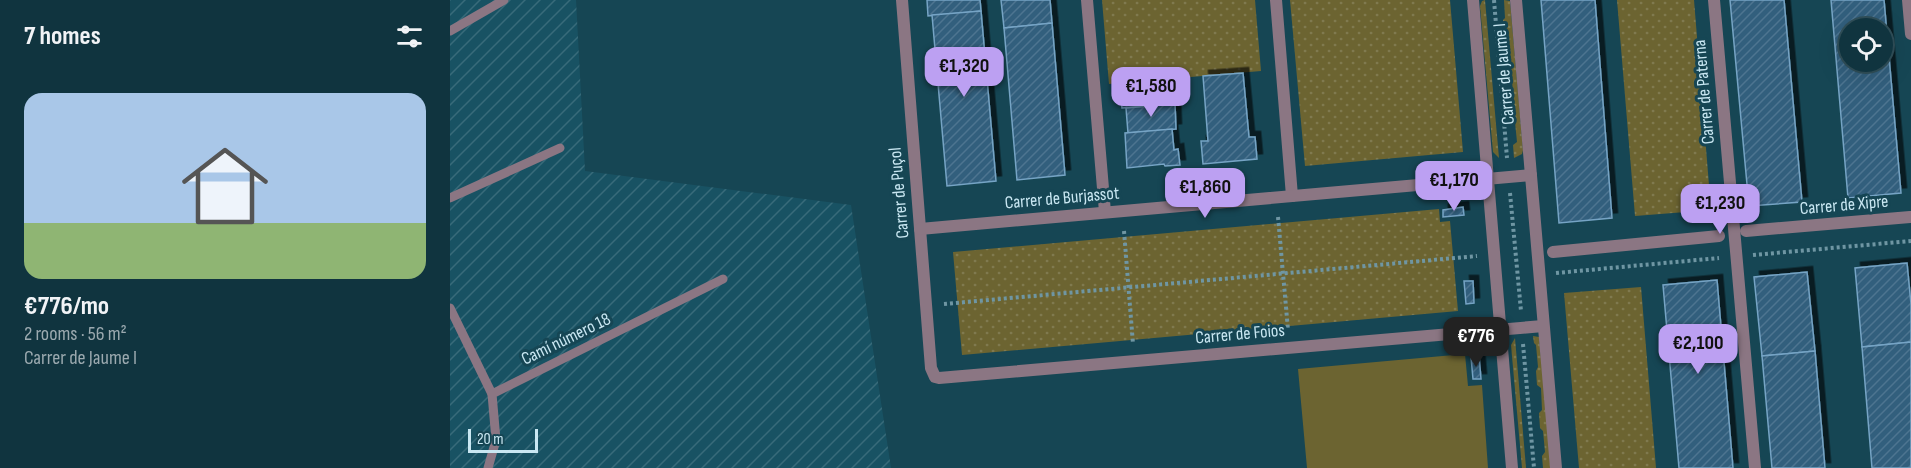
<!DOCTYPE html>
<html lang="en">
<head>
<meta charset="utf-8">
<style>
  :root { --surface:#10343f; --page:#1e3f4a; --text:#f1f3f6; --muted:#9caab0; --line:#304f59; --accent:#bca0f2 }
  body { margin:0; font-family:"Sofia Sans Condensed",sans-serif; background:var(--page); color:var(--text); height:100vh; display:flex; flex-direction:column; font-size:22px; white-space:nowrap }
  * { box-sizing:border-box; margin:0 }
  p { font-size:20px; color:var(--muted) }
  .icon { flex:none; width:33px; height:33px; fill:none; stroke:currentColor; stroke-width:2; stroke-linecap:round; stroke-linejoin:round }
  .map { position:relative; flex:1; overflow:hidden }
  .drawer { display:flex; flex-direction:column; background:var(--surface); width:450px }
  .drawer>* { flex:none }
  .buttons { position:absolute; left:1389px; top:18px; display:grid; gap:12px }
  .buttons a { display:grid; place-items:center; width:54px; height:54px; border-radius:50%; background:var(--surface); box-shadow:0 6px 24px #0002,0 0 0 2px var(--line); font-size:30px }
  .scale { position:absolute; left:18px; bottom:15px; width:70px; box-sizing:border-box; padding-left:6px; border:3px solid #c9e7f2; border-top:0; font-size:16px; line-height:21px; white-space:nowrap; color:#c9e7f2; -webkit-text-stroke:4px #164654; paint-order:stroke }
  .price { position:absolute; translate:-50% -51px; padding:0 14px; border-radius:12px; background:var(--accent); color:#111; font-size:20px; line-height:39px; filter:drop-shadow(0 2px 3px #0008) }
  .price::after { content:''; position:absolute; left:50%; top:36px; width:18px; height:14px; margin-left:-9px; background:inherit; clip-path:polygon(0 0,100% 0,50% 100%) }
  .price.active { background:#222; color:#fff }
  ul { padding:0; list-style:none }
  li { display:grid; align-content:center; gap:12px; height:318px; padding:0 24px }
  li+li { border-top:2px solid var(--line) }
  li span { display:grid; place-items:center; height:186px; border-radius:18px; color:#555 }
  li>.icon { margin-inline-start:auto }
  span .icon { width:108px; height:108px; fill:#fffc; stroke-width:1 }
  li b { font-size:26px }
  h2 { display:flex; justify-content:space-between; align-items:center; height:72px; padding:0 24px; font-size:26px }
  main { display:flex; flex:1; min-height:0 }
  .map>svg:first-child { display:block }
  .industrial { fill:url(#industrial-furrows) }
  .grass { fill:url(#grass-dots) }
  .garden { fill:#6c6431 }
  .building { fill:url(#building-hatch); stroke:#76a4c5; stroke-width:1.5; fill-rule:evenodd; filter:url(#shadow) }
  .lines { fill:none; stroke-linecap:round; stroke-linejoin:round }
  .path { stroke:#6f96a3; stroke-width:4; stroke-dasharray:3 3; stroke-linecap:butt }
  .service { stroke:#8b7683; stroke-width:9 }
  .pedestrian { stroke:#8b7683; stroke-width:12 }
  .minor { stroke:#8b7683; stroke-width:12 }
  .labels { text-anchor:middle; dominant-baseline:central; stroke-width:6; stroke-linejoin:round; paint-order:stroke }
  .street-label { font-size:18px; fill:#c9e7f2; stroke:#164654 }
</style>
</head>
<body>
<main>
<section class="drawer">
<h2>7 homes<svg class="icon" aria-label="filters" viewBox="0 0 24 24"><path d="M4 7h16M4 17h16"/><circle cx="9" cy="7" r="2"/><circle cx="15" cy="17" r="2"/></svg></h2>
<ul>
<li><span style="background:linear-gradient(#a9c7e8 70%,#8fb573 0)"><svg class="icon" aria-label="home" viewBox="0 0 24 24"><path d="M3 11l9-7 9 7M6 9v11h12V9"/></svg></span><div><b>€776/mo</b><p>2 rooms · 56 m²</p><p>Carrer de Jaume I</p></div></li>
</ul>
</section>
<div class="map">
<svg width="1461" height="468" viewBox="0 0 1461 468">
  <defs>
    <pattern id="industrial-furrows" width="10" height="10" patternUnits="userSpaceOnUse" patternTransform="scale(1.5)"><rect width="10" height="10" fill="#185263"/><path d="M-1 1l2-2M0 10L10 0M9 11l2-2" fill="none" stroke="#386b7a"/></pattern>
    <pattern id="grass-dots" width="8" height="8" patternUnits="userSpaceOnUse" patternTransform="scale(1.5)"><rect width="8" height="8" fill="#6c6431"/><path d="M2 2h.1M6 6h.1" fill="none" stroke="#807a4f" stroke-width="1.8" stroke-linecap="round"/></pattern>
    <pattern id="building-hatch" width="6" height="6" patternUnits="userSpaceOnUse" patternTransform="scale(1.5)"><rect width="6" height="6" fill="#325e7d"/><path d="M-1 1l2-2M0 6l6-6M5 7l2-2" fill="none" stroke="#4e7590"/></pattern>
    <filter id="shadow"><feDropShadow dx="5.5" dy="-5.5" stdDeviation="0" flood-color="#0009"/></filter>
  </defs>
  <rect width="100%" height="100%" fill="#164654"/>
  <path class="industrial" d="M0,0H126L135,171L401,205L441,468H0Z"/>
  <g class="grass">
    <path d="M652,0H805L811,71L659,84Z"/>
    <path d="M840,0H1000L1013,152L855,166Z"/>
    <path d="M1035,0L1049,158L1043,152L1030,6L1032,1Z"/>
    <path d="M1054,0L1060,1L1073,150L1072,154L1064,158L1063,145L1067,142L1065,122L1062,120L1060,105L1064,102L1062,81L1058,78L1057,64L1060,61L1058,38L1054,35L1053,20L1055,18Z"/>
    <path d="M1167,0H1244L1261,210L1185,216Z"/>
    <path d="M989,209L990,222L1000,221L1008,311L512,355L503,252Z"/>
    <path d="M1191,287L1206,468H1129L1114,293Z"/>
    <path d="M1083,336L1089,337L1102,468H1093L1092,456L1095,452L1093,431L1090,428L1089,413L1092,410L1091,388L1087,385L1086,371L1088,367L1086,345L1084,343Z"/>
    <path d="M1065,338L1076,468H1072L1061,345Z"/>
  </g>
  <path class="garden" d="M1015,354L1018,386L1032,385L1038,468H857L848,369Z"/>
  <g class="building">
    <path d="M477,0H530L531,11L478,16Z"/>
    <path d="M551,0H600L602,23L554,28Z"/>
    <path d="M1091,0H1145L1162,218L1109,223Z"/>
    <path d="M1280,0H1334L1352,202L1299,206Z"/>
    <path d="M1381,0H1434L1451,193L1398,198ZM1400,28H1432V62H1400Z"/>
    <path d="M531,11L546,181L497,186L482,15Z"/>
    <path d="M602,23L615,175L567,180L554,28Z"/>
    <path d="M793,73L799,137H805L807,159L753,164L751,141H758L753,76Z"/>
    <path d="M724,79L726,104L672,108L669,83Z"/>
    <path d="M725,104L726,129L678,133L676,108Z"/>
    <path d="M722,129L724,150L728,149L730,165L715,166L714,164L677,168L675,133Z"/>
    <path d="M1013,207L1014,215L993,217V210Z"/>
    <path d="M1457,263L1461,304V342L1412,347L1405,268Z"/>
    <path d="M1357,272L1365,351L1312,356L1304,277Z"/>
    <path d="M1267,280L1283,468H1229L1213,285Z"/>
    <path d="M1014,281H1023L1024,303L1016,304Z"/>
    <path d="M1461,342V468H1422L1412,347Z"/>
    <path d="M1365,351L1375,468H1322L1312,356Z"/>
    <path d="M1029,356L1031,379H1023L1021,357Z"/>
  </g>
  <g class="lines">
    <g class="path">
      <path d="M1044,0L1057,158"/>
      <path d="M1060,193L1071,311"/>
      <path d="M828,217L838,330"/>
      <path d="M674,231L683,344"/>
      <path d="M1303,255L1461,241"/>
      <path d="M1106,273L1269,258"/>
      <path d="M494,304L1027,256"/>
      <path d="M1073,344L1084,468"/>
    </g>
    <g class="service">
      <path d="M0,31L54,0"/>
      <path d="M0,198L110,148"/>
      <path d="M0,308L42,394"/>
      <path d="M38,468L46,440L42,394L273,279"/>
    </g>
    <g class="pedestrian">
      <path d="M1296,231L1460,217"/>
      <path d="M1103,252L1269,236"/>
    </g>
    <g class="minor">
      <path d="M452,0L481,368L485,377L489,378L1093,326"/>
      <path d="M637,0L655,212"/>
      <path d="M826,0L842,196"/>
      <path d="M1023,0L1062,468"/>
      <path d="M1066,0L1106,468"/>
      <path d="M1264,0L1305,468"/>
      <path d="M1458,0L1461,34"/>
      <path d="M470,229L1081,175"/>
    </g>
  </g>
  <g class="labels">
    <g class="street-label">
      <text transform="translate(1054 74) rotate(-95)">Carrer de Jaume I</text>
      <text transform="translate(1254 92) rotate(-95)">Carrer de Paterna</text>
      <text transform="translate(449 193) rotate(-95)">Carrer de Puçol</text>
      <text transform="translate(612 198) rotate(-5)">Carrer de Burjassot</text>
      <text transform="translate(1394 205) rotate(-5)">Carrer de Xipre</text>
      <text transform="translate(790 334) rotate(-5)">Carrer de Foios</text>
      <text transform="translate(116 339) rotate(-26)">Camí número 18</text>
    </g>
  </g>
</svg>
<div class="buttons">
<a><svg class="icon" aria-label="locate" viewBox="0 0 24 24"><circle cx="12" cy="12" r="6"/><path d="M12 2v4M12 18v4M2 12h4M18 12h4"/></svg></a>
</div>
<div class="scale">20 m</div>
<b class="price" style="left:514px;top:98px">€1,320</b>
<b class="price" style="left:701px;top:118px">€1,580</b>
<b class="price" style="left:1004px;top:212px">€1,170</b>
<b class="price" style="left:755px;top:219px">€1,860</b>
<b class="price" style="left:1270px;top:235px">€1,230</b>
<b class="price active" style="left:1026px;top:368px">€776</b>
<b class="price" style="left:1248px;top:375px">€2,100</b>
</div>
</main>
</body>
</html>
